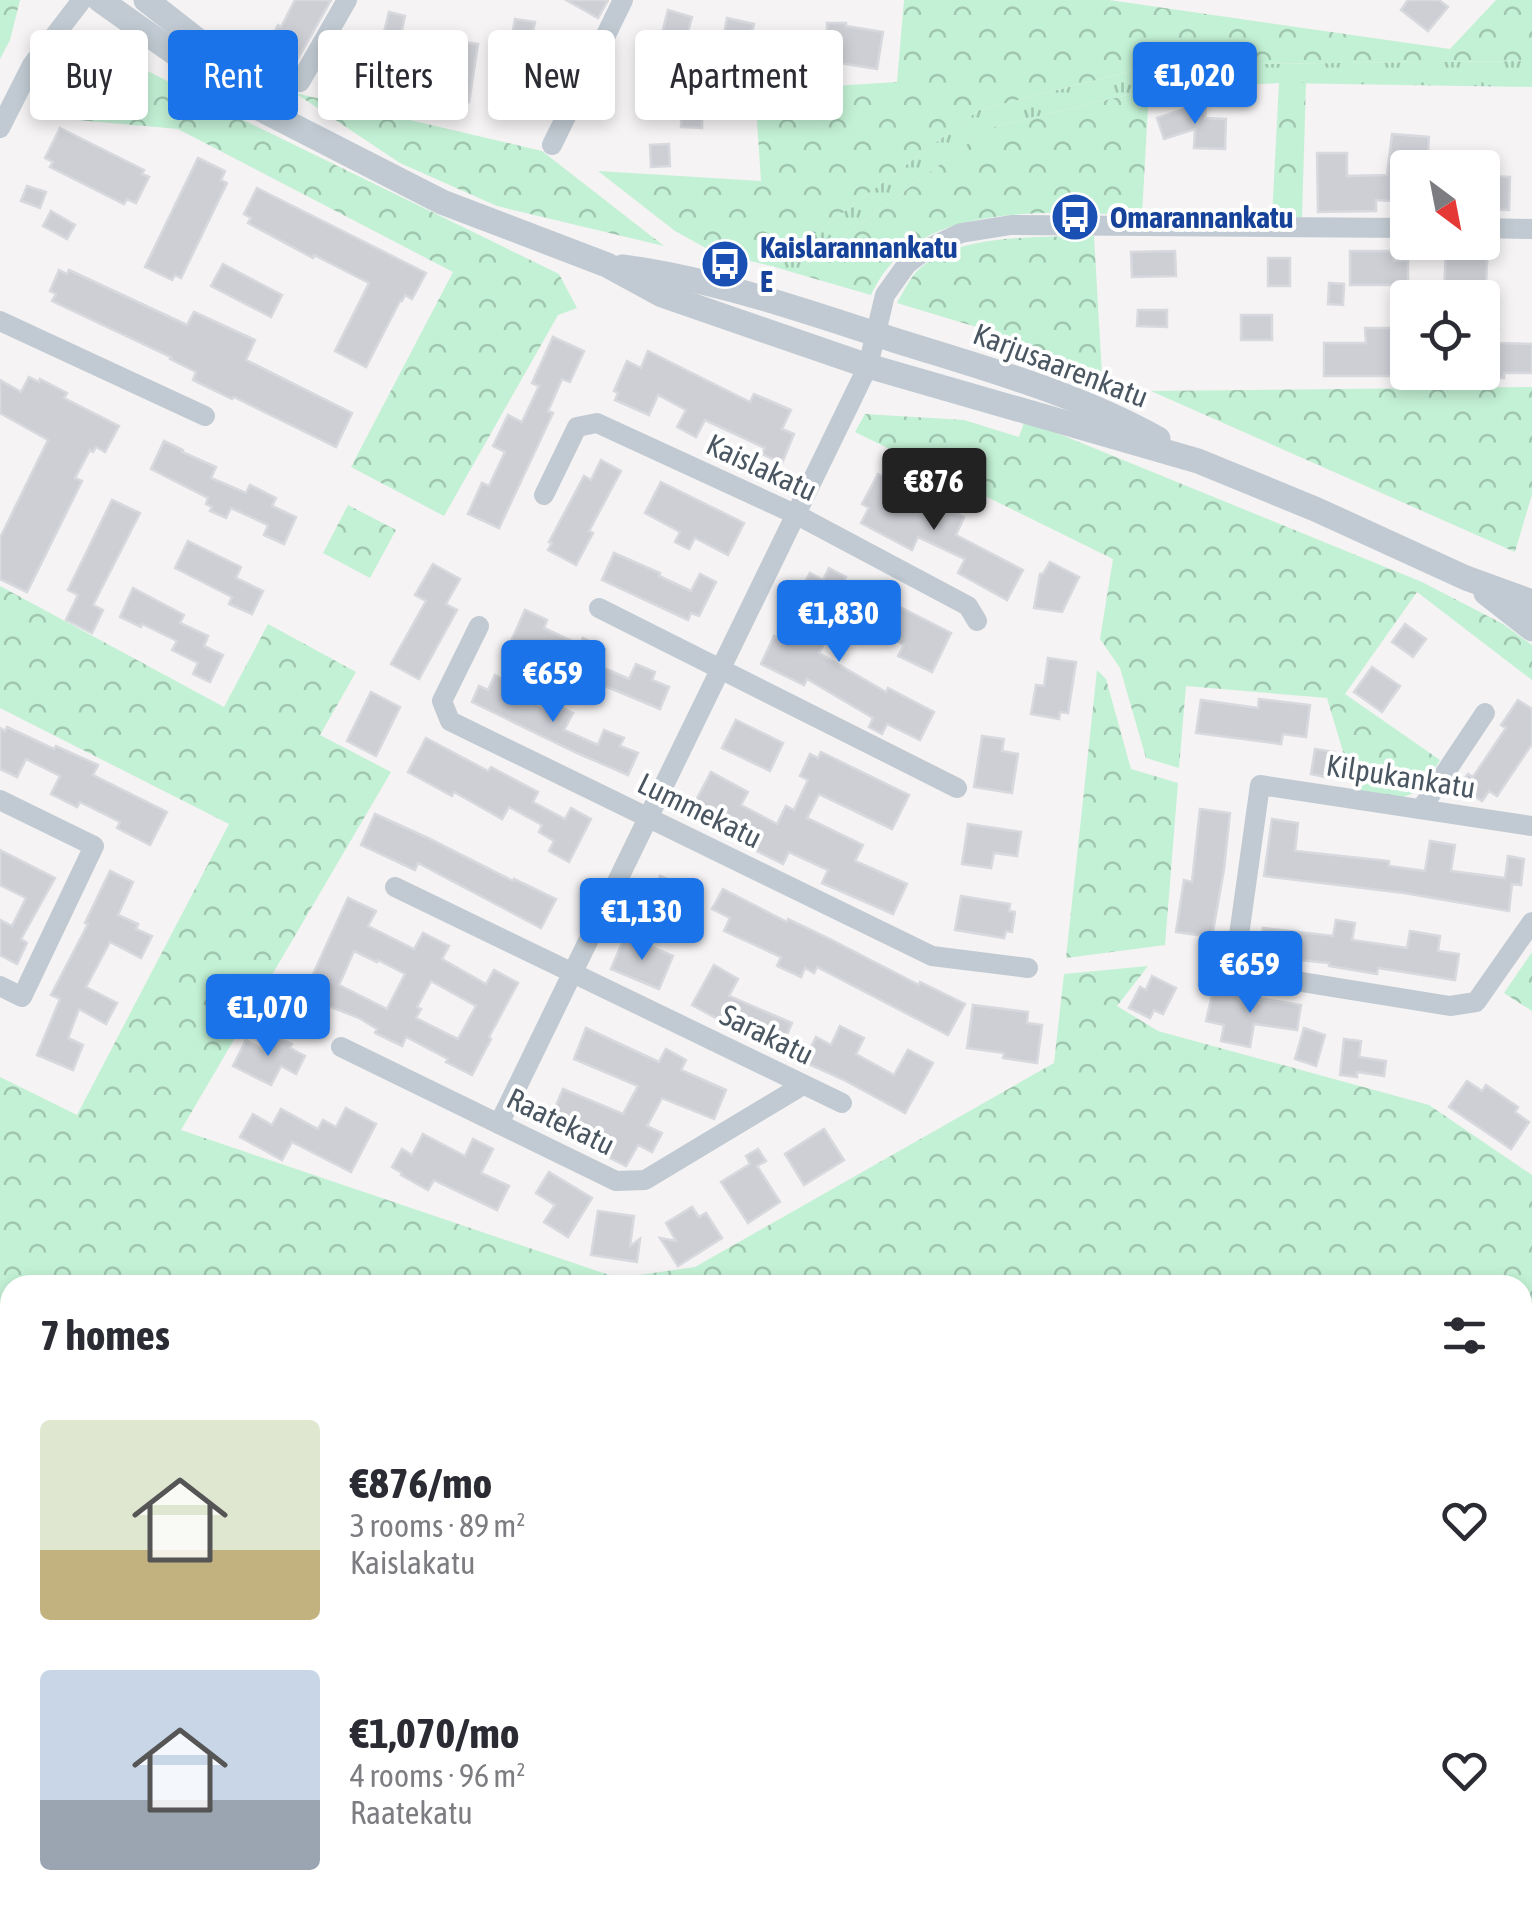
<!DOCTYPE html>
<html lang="en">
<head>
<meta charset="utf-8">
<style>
  :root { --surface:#fff; --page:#f2f2f3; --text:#2b2b33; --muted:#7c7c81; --accent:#1a73e8 }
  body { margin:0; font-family:"Asap Condensed",sans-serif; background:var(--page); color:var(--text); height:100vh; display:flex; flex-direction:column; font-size:38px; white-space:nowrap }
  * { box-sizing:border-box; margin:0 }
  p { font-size:32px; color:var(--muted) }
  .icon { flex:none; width:55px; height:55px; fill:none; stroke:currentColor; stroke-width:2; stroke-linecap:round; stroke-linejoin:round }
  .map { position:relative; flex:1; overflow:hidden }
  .drawer { position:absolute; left:0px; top:1275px; width:1532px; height:642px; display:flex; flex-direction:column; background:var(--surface); border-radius:30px 30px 0 0; box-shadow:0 5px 15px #0003 }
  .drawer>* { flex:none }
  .banner { position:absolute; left:30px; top:30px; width:1000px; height:90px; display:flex; gap:20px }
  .needle { width:65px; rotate:148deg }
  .controls { position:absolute; left:1390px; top:150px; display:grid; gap:20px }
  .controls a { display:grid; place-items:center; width:110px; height:110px; border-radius:10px; background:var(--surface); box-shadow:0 5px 15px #0003; font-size:50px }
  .price { position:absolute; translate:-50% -85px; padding:0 22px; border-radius:10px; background:var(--accent); color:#fff; font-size:32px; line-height:65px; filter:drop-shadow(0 2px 5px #0008) }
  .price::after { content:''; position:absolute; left:50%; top:60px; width:30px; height:22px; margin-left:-15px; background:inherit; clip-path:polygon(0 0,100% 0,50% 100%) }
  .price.selected { background:#222; color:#fff }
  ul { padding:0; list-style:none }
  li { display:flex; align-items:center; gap:30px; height:250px; padding:0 40px }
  li span { display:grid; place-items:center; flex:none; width:280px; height:200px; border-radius:10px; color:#555 }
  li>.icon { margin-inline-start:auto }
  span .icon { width:120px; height:120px; fill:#fffc; stroke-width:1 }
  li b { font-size:42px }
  h2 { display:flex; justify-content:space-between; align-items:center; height:120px; padding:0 40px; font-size:42px }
  .pill { padding:0 35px; border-radius:10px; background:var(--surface); box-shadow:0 5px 15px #0003; font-size:35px; line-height:90px }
  .pill.selected { background:var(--accent); color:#fff }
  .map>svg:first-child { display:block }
  .grass { fill:url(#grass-tufts) }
  .forest { fill:url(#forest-crowns); fill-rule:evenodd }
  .building { fill:#cdcfd5; stroke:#d7d9de; stroke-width:2.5; fill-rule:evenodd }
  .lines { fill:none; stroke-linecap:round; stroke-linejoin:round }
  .minor { stroke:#c1cad2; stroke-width:20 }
  .tertiary { stroke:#c1cad2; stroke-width:25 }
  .labels { text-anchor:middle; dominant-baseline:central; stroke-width:8; stroke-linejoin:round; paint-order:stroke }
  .transit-label { font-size:30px; font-weight:bold; fill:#164399; stroke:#fff; text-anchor:start }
  .street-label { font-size:30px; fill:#4a5661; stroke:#fff }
</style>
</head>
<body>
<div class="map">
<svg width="1532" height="1916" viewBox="0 0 1532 1916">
  <defs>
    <pattern id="grass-tufts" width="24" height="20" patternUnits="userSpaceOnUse" patternTransform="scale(2.5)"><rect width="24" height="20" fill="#c3f1d5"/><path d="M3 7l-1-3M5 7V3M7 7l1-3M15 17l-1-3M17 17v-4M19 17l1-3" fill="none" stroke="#a0c6b0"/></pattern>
    <pattern id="forest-crowns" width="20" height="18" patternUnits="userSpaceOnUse" patternTransform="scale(2.5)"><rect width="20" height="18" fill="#c3f1d5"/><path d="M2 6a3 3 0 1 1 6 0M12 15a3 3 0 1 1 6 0" fill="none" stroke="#a0c6b0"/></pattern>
  </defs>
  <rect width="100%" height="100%" fill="#f5f3f3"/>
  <path class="grass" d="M1532,61V87L1279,83L1149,90L989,128L795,273L772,266L979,110L1155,65Z"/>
  <g class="forest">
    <path d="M0,0H20L10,40L0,59Z"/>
    <path d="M904,0H1109L1450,49L1496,0H1532V61L1155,65L979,110L772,266L715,253L675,231L598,171L761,181L755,91L897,82Z"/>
    <path d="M86,39L233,115L559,274L577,308L558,315L444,516L351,467L453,272L178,129L44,117Z"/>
    <path d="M1279,83H1306L1302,217H1272Z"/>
    <path d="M1149,90L1142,215C1053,214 916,196 871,295L795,273L989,128Z"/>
    <path d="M295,93L542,151L664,246L497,206L400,163Z"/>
    <path d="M1094,236L1102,375L1013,338L897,303C902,294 907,284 913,276C948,231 1044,238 1094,236Z"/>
    <path d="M1532,387V494L1515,552L1151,391Z"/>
    <path d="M865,414L964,420L1019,437L1025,420L1422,582L1503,624L1532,645V680L1417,592L1345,694L1440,760L1422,790L1398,799L1355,792L1327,698L1186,686L1179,768L1146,758L1120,668L1100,639L1113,559L855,432Z"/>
    <path d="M348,505L396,530L370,578L323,553Z"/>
    <path d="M0,586L224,707L268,624L356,672L320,735L391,772L181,1130L618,1278L695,1267L1054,1063L1064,974L1148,966L1117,1006L1158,1031L1429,1105L1532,1175V1916H0V1077L77,1115L229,824L0,708ZM10,1285H1522V1908H10Z"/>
    <path d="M1097,670L1106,679L1131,769L1178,783L1165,945L1066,958Z"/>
    <path d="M1532,952V1011L1504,993Z"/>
  </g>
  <g class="building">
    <path d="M295,0H331L296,62L266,47L278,25L281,27Z"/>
    <path d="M566,0H608L598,18Z"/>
    <path d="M1408,0H1439L1448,7L1428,31L1401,10Z"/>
    <path d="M668,10L692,17L685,44L661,37Z"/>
    <path d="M389,12L405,16L399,44L382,40Z"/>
    <path d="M727,18L754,24L749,46L753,47L747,77L725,72L730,46L722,44Z"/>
    <path d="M515,19L535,22L533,31L562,37L557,62L542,59L541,64L508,58Z"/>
    <path d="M827,23H846V26L883,32L877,69L839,63L842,39H827Z"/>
    <path d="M445,39L478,44L469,102L437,97Z"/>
    <path d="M682,99L703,100L702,128L681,127Z"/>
    <path d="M1193,106H1206L1205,118L1226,119L1225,149L1194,148L1195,129L1164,139L1157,118Z"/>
    <path d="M60,128L144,170L142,174L149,177L136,203L127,199L124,204L50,167L53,162L45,158Z"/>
    <path d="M1392,134L1429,137L1427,168H1408V202L1376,200V211L1318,212L1317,153H1347V176L1387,175Z"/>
    <path d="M669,144L670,166L651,167L650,145Z"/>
    <path d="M198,158L225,171L221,180L227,183L181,278L175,275L172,280L145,267Z"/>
    <path d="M1482,176L1510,177L1509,210L1482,209Z"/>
    <path d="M27,186L46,192L40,208L21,201Z"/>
    <path d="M257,188L426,273L412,299L405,295L402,301H400L366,367L335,351L369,283L314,255L313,258L248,223L251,218L244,214Z"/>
    <path d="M51,211L75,225L67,239L43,226Z"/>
    <path d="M1446,245L1488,247L1485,298H1444Z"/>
    <path d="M1175,251L1176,276L1132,277L1131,252Z"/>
    <path d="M1350,251H1394V261L1408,260V285H1350Z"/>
    <rect x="1268" y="258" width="22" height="28"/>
    <path d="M223,264L282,295L271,317L211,286Z"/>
    <path d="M59,270L67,274L69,270L187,325L194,312L255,340L246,360L352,413L336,447L234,397L232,399L193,380L196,372L170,359L171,357L52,301L56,294L50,291Z"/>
    <path d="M1329,283L1344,284L1343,305L1328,304Z"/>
    <path d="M1138,310H1167V327L1137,326Z"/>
    <rect x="1241" y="315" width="31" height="25"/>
    <path d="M1365,328H1398L1399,344H1404V376H1324V343H1366Z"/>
    <path d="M1482,329H1499L1498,343L1532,344V373H1504V378H1482Z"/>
    <path d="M553,337L584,351L570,382L562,379L548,411L553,413L499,528L468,514L482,483L489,486L505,452L493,446L508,415L522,422L539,386L532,383Z"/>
    <path d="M648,351L750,402L754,394L791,410L782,429L794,434L782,463L762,454L765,448L705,420L696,437L677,427L686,410L658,395L649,415L615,400L618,393L614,391L627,361L641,368Z"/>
    <path d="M29,377L39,382L40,379L67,393L64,398L119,426L105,452L96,447L93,452L90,450L75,478L82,481L27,592L0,579V538L48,440L0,413V380L21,392Z"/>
    <path d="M164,441L183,450L182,452L216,467L211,478L246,493L250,485L276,498L272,506L296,517L284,544L264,535L268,525L231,508L226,518L210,511L212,507L206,504L208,498L151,469Z"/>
    <path d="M601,460L621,471L589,531L593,533L576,565L548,550L552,543L549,542L584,476L591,480Z"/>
    <path d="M878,474L964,517L956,535L1023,570L1007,600L958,573L965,559L918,537L912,550L861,523L869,508L862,504Z"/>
    <path d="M661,482L744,523L728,555L695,538L689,549L675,542L680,532L645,513Z"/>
    <path d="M112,500L140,513L93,605L103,610L92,633L66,620L78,595L68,590Z"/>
    <path d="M188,541L241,567L236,578L263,591L252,614L229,604L232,597L175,568Z"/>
    <path d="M614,553L660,573L659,576L691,591L700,574L716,582L699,616L691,613L688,620L602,580Z"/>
    <path d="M1050,562L1079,577L1062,612L1034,608L1040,574H1043Z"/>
    <path d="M433,564L460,579L446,604L457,610L419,679L391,664L426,601L415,595Z"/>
    <path d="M829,568L846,577L814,634L826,640L819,653L886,692L888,688L934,712L920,740L887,724L882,734L869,727L873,718L807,679L804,685L761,664L774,636L789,643L806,608L794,601L810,573L823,580Z"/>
    <path d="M133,588L184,615L180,623L208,636L204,646L223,655L210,682L193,674L198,663L172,650L177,641L142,624L141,627L120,617Z"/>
    <path d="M870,596L884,602L886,600L951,633L932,672L898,656L904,645L871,629L873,626L859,620Z"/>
    <path d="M525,610L547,620L544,628L580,645L583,638L605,649L597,665L629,679L636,664L655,672L652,680L669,687L660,709L588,679L589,676L526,647L521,657L507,650Z"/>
    <path d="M1405,624L1426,639L1413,657L1392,642Z"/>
    <path d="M1048,658L1076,662L1068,713L1060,712L1059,719L1031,714L1036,685L1044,686Z"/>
    <path d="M1372,667L1400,686L1382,712L1354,692Z"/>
    <path d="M495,675L514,685L511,692L551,711L554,704L573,713L564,730L598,745L604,730L624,738L620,746L638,753L628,775L577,753L472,702L479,686L488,690Z"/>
    <path d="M371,692L400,707L376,756L347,741Z"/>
    <path d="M1259,699L1310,705L1306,737L1283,734L1281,744L1196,733L1201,700L1258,708Z"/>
    <path d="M1518,700L1532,709V744L1497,796L1489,791L1482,801L1459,786L1468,774L1473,777L1506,728L1501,725Z"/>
    <path d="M736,720L783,743L770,771L722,748Z"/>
    <path d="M7,727L54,749L56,746L98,765L93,775L167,812L150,845L117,828L120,822L80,802L77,807L51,794L60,776L26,759L17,777L0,769V728L5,731Z"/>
    <path d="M982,736L1004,739L1002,751L1018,754L1012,793L974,787Z"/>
    <path d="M426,738L488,771L491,767L538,792L533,802L565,819L571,808L591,819L569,862L549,851L554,841L539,832L542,825L509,807L502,819L454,792L452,796L408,772Z"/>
    <path d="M1315,749L1334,752L1330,778L1311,774Z"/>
    <path d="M821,752L909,795L892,829L819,794L807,818L863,845L855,861L907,884L893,914L822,883L828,870L789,852L783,864L741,843L745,836L692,808L711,772L748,792L741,805L777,824L786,806L794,810L808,780L800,776L810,754L818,758Z"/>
    <path d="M1200,809L1230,813L1224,869L1212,937L1176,932L1184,880L1192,882Z"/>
    <path d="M375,814L428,838L513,881L514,879L556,899L541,928L418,863L415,870L361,845Z"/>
    <path d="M1272,819L1298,823L1295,851L1389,861V866L1425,871L1430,841L1455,845L1451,871L1505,878L1508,856L1524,859L1521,885L1512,884L1509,911L1404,893L1264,876Z"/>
    <path d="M968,824L1021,832L1017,856L994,853L991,868L962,864Z"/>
    <path d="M0,850L55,878L21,939L27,943L17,964L0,955V920L12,926L26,898L0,885Z"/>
    <path d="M110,871L133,882L118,915L138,924L136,929L152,936L141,958L110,942L86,987L117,1003L106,1024L79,1009L68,1038L83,1045L73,1070L37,1055L60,999L51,995L88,924L85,923Z"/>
    <path d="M660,876L701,894L689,921L648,903Z"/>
    <path d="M723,889L787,922L788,919L830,939L919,985L920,982L965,1004L948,1035L817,967L814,973L805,968L801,977L777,966L781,957L724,931L730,918L712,909Z"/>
    <path d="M961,896L1010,904L1009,911L1015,912L1012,932L1006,931L1004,938L955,930Z"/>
    <path d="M348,898L376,911L368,926L414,949L423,933L449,946L442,959L486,984L494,970L518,983L489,1037L491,1039L472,1075L446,1062L448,1059L406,1037L402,1046L375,1033L377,1029L359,1018L303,996ZM354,951L377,962L378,960L405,974L387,1009L339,985ZM431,981L476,1006L458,1039L416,1018L421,1009L417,1007Z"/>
    <path d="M1336,920L1355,923L1352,940L1407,948L1410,931L1440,936L1438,951L1459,954L1455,980L1378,968L1377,974L1329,966V963L1260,956L1263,928L1333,936Z"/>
    <path d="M625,936L673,956L659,989L611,969Z"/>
    <path d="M714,965L738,979L729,996L792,1023L781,1049L736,1029L692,1005Z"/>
    <path d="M1152,976L1176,988L1163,1014L1154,1010L1150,1018L1129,1008L1140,987L1146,990Z"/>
    <path d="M1213,991L1301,1005L1297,1030L1254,1024L1250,1047L1221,1041L1224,1025L1206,1021Z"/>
    <path d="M973,1005L1028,1012L1027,1023L1042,1025L1037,1063L1003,1058L1004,1053L967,1048Z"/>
    <path d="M840,1026L864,1038L856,1054L894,1075L908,1050L933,1063L905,1113L844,1080L804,1062L816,1037L831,1045Z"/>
    <path d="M586,1028L659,1062L666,1049L686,1060L681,1070L726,1090L714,1119L662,1098L647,1126L662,1133L652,1152L638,1145L626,1166L602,1154L607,1144L550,1120L563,1089L623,1114L638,1086L574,1059Z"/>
    <path d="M1304,1028L1325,1035L1316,1066L1295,1059Z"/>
    <path d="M270,1034L292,1044L290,1048L305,1056L296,1074L281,1066L271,1085L233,1066L246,1040L263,1049Z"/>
    <path d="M1344,1039L1361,1041L1359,1057L1386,1061L1384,1076L1357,1072V1077L1340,1075Z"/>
    <path d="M1467,1081L1482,1091L1486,1085L1518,1107L1515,1112L1529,1122L1511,1149L1449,1107Z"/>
    <path d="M346,1108L376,1124L351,1172L292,1142L282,1160L240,1137L253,1114L272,1125L281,1109L318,1129L323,1120L336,1127Z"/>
    <path d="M824,1129L844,1160L804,1185L785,1154Z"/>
    <path d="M423,1134L465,1156L473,1139L493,1149L481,1173L509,1186L497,1210L434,1180L428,1190L401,1175L402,1173L392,1167L402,1149L412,1155Z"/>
    <path d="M758,1149L766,1161L757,1166L780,1202L748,1223L721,1182L750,1164L746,1156Z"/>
    <path d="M549,1172L592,1198L568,1237L544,1222L555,1205L536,1193Z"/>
    <path d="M692,1207L699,1217L706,1213L722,1238L678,1266L660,1238L676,1241L666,1223Z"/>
    <path d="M598,1211L634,1216L630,1246L640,1239L637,1262L591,1255Z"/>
  </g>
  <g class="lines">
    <g class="minor">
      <path d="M300,82L347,0"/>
      <path d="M0,128L32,65L82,0"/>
      <path d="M552,145L623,0"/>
      <path d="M1482,228L1532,229"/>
      <path d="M0,321L205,416"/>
      <path d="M544,495L577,427L597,423L797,515L968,606L977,621"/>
      <path d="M599,608L957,788"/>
      <path d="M479,626L442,701L450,721L932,956L1028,968"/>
      <path d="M0,800L94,846L22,997L0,986"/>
      <path d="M1421,809L1485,713"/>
      <path d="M1532,826L1260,785L1234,971L1450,1006L1476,1002L1532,922"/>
      <path d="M395,887L842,1103"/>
      <path d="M341,1047L616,1181L645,1180L803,1085"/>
      <path d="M499,1124L851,401L868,366L885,295L907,264L927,249L961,233L1011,225L1408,228"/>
    </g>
    <g class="tertiary">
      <path d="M100,0L237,97L442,202L607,265L662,295L868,366L1198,461L1315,509L1466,578L1532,602"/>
      <path d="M146,0L285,109"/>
      <path d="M622,267C714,279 805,311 894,340C983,368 1076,393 1158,439"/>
      <path d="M1486,593L1532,629"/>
    </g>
  </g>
  <defs>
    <g id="bus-disc" transform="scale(2.5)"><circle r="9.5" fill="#1a4fb4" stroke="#fff"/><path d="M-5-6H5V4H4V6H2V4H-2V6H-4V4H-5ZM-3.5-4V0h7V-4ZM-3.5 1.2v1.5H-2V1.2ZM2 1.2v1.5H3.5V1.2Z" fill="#fff"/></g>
  </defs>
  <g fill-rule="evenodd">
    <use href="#bus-disc" x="1075" y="217"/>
    <use href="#bus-disc" x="725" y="264"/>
  </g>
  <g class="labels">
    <g class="transit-label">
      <text x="1110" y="217">Omarannankatu</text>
      <text x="760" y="247">Kaislarannankatu<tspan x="760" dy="34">E</tspan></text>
    </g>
    <g class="street-label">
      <text transform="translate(1061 365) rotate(21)">Karjusaarenkatu</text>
      <text transform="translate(762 467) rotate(25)">Kaislakatu</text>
      <text transform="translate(1401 776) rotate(9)">Kilpukankatu</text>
      <text transform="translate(700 810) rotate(26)">Lummekatu</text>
      <text transform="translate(767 1034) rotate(26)">Sarakatu</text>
      <text transform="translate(561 1121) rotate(26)">Raatekatu</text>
    </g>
  </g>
</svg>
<div class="controls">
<a><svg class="needle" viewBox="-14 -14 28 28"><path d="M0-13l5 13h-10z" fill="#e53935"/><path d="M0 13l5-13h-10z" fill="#7c7c81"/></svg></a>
<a><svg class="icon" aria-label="locate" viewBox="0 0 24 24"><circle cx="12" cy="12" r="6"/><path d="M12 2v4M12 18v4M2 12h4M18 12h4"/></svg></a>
</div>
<b class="price" style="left:1195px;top:127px">€1,020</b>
<b class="price selected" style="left:934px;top:533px">€876</b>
<b class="price" style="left:839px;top:665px">€1,830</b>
<b class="price" style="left:553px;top:725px">€659</b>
<b class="price" style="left:642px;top:963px">€1,130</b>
<b class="price" style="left:1250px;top:1016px">€659</b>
<b class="price" style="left:268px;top:1059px">€1,070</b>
<div class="banner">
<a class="pill">Buy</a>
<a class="pill selected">Rent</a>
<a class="pill">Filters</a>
<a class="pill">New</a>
<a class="pill">Apartment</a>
</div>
<section class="drawer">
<h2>7 homes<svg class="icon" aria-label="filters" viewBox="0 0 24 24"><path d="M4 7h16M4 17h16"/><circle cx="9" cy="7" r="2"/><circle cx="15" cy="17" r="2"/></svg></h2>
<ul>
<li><span style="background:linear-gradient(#dfe7d0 65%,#c2b280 0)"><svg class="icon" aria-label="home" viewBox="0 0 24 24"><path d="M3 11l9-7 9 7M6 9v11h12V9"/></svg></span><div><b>€876/mo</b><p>3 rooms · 89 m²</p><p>Kaislakatu</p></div><svg class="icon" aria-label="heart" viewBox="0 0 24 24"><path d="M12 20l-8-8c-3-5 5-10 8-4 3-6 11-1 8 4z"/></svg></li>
<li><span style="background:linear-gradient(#c9d6e8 65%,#9aa5b1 0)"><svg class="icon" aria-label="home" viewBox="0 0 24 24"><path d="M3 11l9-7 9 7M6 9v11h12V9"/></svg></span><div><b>€1,070/mo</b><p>4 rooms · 96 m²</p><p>Raatekatu</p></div><svg class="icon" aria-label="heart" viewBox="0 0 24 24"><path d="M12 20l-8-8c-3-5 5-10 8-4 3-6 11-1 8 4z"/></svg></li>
</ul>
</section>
</div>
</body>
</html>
